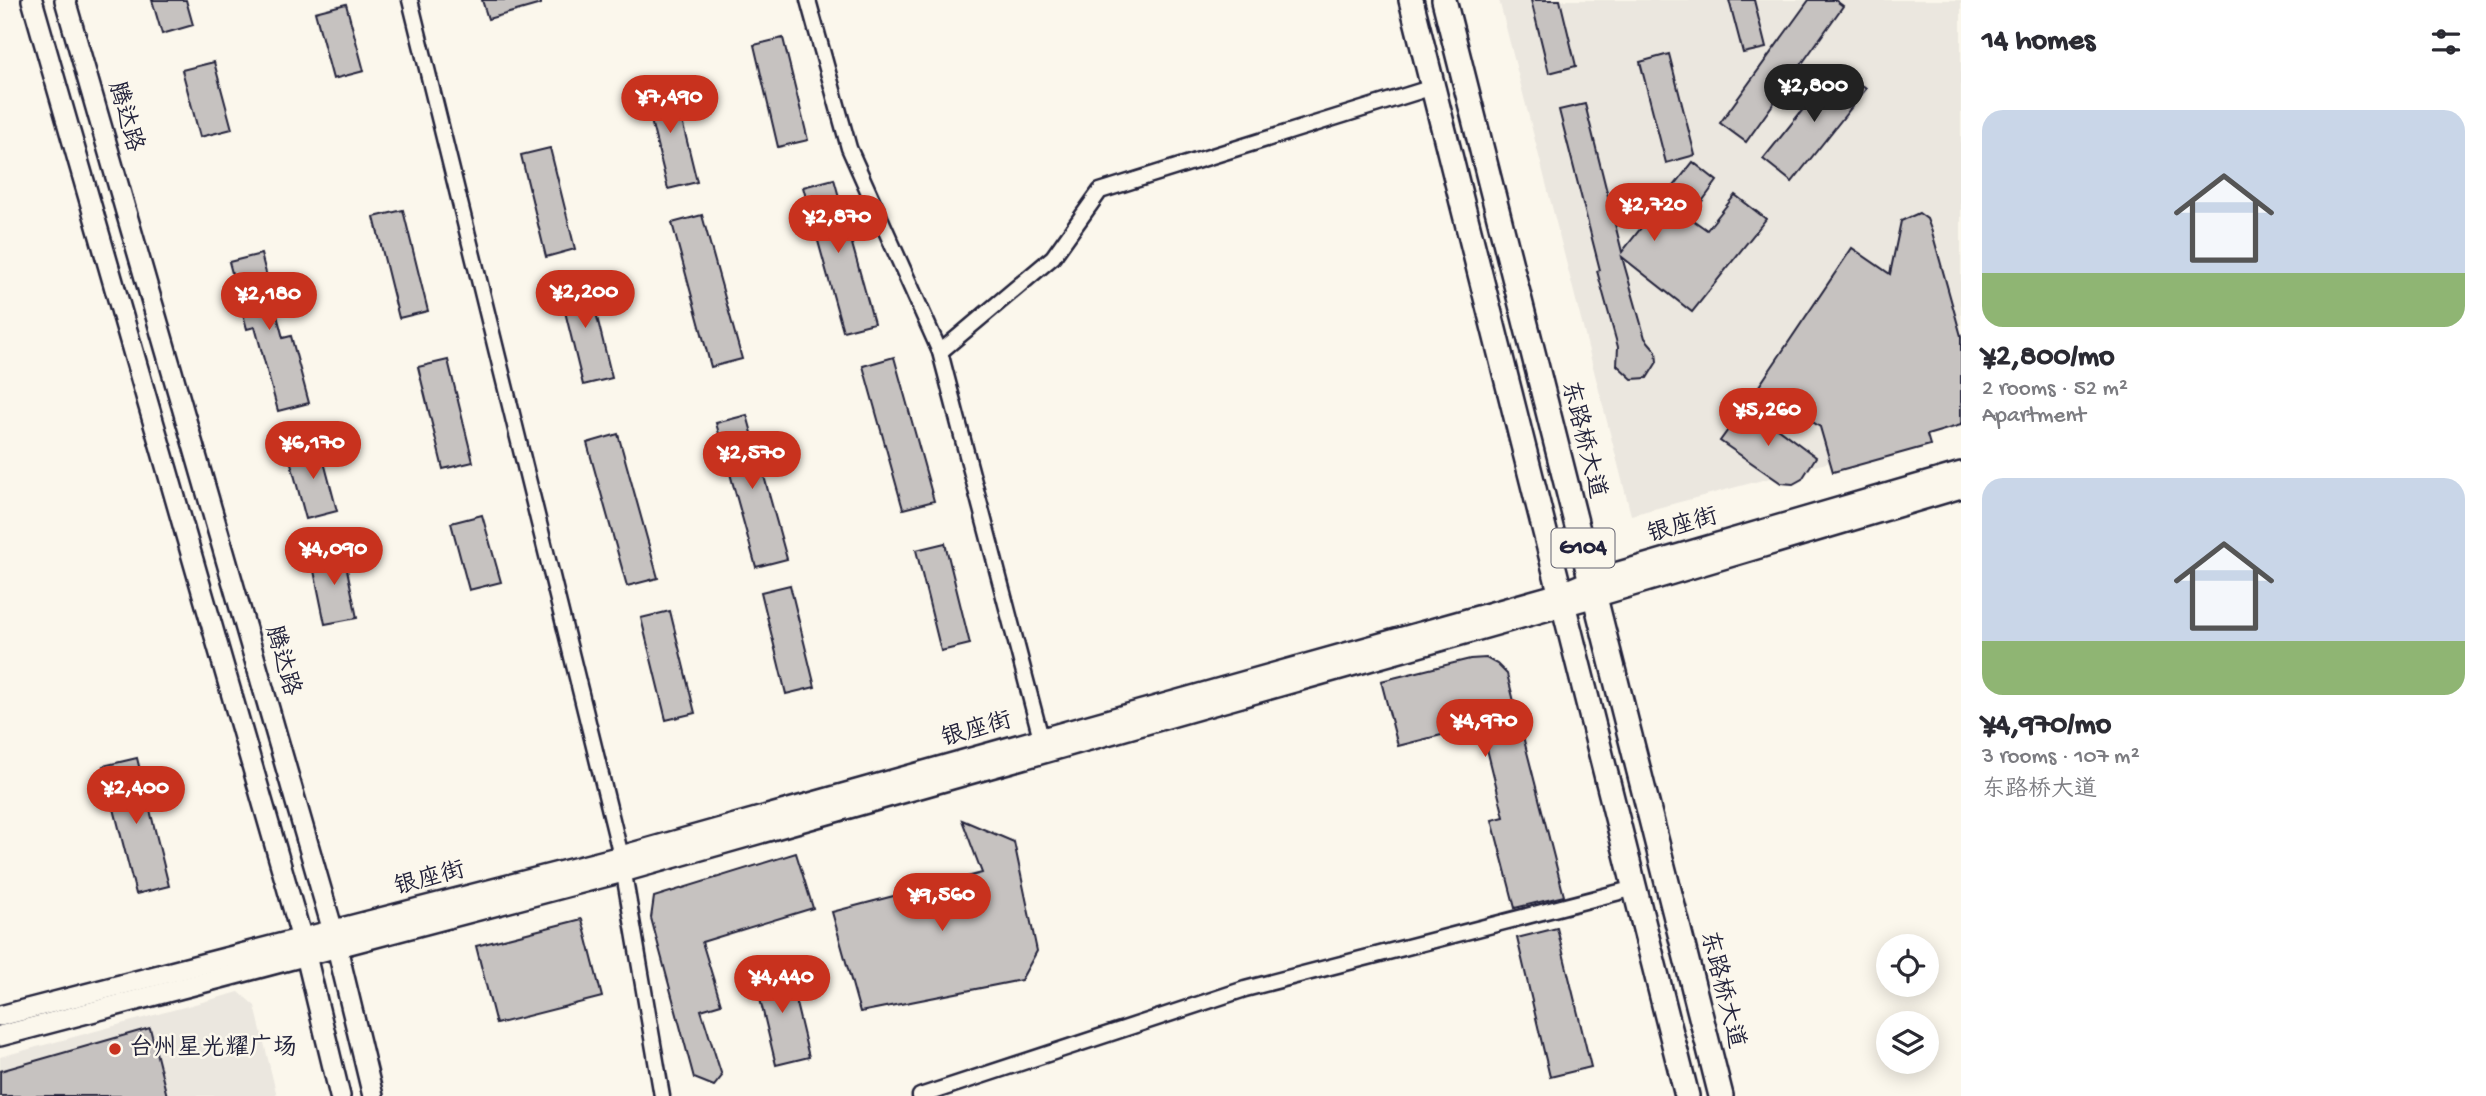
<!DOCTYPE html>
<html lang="en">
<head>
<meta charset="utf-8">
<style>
  :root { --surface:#fff; --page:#f2f2f3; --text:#2b2b33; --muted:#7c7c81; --accent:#c8321e }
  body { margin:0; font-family:"Gochi Hand","LXGW WenKai TC",sans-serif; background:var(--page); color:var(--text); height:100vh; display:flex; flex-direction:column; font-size:26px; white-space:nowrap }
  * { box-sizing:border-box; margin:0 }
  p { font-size:23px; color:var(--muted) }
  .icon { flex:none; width:38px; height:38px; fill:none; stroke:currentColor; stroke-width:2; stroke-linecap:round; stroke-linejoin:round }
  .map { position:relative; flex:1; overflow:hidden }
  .details { display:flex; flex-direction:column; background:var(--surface); width:525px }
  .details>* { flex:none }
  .fabs { position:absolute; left:1876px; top:934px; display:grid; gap:14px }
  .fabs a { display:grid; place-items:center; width:63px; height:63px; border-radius:50%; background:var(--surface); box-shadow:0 4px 18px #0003; font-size:35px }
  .price { position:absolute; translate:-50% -60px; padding:0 16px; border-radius:24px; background:var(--accent); color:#fff; font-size:23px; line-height:46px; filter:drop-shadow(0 2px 4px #0008) }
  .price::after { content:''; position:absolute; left:50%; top:42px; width:21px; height:16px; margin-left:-10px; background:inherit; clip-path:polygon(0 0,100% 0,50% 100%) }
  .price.on { background:#222; color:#fff }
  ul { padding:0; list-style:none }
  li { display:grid; align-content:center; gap:14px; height:371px; padding:0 21px }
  li span { display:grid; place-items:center; height:217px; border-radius:21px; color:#555 }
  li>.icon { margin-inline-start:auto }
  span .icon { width:126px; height:126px; fill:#fffc; stroke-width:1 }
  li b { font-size:30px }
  h2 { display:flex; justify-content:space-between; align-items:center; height:84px; padding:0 21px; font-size:30px }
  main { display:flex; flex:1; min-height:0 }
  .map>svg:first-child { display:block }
  .built { fill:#ebe7df }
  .building { fill:#c6c2c0; stroke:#22223b; stroke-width:2 }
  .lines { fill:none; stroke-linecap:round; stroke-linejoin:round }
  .street-casing { stroke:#22223b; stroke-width:19 }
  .secondary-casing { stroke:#22223b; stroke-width:24 }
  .primary-casing { stroke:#22223b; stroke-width:28 }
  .street { stroke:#fbf7ec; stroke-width:14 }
  .secondary { stroke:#fbf7ec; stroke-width:19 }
  .primary { stroke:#fbf7ec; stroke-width:23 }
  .poi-dot { fill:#c8321e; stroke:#fbf7ec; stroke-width:2.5 }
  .labels { text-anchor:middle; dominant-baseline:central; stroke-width:5; stroke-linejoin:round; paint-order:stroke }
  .shield { fill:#fbf7ec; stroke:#636270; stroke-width:2 }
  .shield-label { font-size:23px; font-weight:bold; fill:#22223b }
  .street-label { font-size:24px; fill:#22223b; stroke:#fbf7ec }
  .poi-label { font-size:24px; fill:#22223b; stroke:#fbf7ec; text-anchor:start }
</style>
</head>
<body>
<main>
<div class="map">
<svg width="1961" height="1096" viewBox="0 0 1961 1096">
  <rect width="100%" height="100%" fill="#fbf7ec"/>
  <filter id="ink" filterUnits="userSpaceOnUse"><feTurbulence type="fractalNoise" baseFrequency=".0143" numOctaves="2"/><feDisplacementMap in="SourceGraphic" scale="14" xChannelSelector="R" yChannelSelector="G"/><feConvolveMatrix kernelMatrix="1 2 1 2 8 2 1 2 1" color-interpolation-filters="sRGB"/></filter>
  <g filter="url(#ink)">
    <g class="built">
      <path d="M1499,0H1961V427L1631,515Z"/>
      <path d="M239,992L255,1006L277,1096H0V1057Z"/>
    </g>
    <g class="building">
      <path d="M152,0H186L193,25L162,34Z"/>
      <path d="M482,0H541V4L488,19Z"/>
      <path d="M1531,0H1560L1576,66L1549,73Z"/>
      <path d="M1729,0H1754L1766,48L1743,53Z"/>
      <path d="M1809,0H1835L1843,6L1746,142L1720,123Z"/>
      <path d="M346,4L364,71L333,79L315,12Z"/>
      <path d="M783,38L808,140L778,147L754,45Z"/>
      <path d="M1669,54L1695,155L1666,163L1640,62Z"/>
      <path d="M214,62L232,129L200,137L182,70Z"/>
      <path d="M1837,67L1866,89L1792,182L1763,159Z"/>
      <path d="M672,80L697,182L668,189L643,88Z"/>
      <path d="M1585,104L1622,252L1693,162L1717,181L1690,218L1707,230L1735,195L1766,219L1692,312L1622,257L1645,338L1656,351L1657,362L1647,378L1632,379L1617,365L1618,347L1597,271L1600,270L1559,110Z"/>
      <path d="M550,148L575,249L546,257L521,155Z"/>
      <path d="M834,179L874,323L843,331L803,187Z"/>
      <path d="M403,210L428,311L399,318L374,217Z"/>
      <path d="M1919,213L1927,219L1932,232L1961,336V425L1927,435L1930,445L1833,472L1820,427L1759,386L1852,248L1890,274L1901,221Z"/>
      <path d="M702,215L742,359L711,367L672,223Z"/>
      <path d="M261,254L283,338L291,336L309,403L278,411L255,327L247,329L229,262Z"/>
      <path d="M587,276L612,378L583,385L558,283Z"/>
      <path d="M894,357L934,501L903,509L863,366Z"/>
      <path d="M448,360L473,462L443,469L418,367Z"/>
      <path d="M1746,405L1816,457L1802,479L1793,484L1781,483L1720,441Z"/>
      <path d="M747,415L787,559L756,567L716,423Z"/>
      <path d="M618,434L658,578L627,586L587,443Z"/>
      <path d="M319,443L337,511L306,519L288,452Z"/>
      <path d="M482,515L501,582L469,590L451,523Z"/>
      <path d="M945,543L970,644L941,651L916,550Z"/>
      <path d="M343,550L357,618L325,624L311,556Z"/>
      <path d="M790,585L815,687L786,694L761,592Z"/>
      <path d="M670,611L695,713L666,720L641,618Z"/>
      <path d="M1486,658L1497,664L1507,674L1564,896L1515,908L1492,820L1504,817L1481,725L1398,746L1381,681L1470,659Z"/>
      <path d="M137,758L169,886L136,894L103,766Z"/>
      <path d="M962,820L1014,842L1037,951L1021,980L860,1012L832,912L982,873Z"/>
      <path d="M796,853L813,908L702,942L721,1004L701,1010L722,1076L714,1086L694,1078L651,918L654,897Z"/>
      <path d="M582,919L602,997L496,1024L476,946Z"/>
      <path d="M1557,928L1591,1067L1550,1077L1517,938Z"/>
      <path d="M787,966L809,1057L776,1065L754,974Z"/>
      <path d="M150,1028L167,1096H0V1071Z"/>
    </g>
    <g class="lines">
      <g class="street-casing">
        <g id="street">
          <path d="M410,0L621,856L662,1096"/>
          <path d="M808,0L849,148L940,352L1041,738"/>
          <path d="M940,352L1053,257L1100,191L1433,87"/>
          <path d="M920,1096L1245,989L1635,888"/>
        </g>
      </g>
      <g class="secondary-casing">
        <g id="secondary">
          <path d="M32,0L302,939L340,1096"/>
          <path d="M65,0L333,931L373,1096"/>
          <path d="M0,1016L621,856L1560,593L1591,580L1961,472"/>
          <path d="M0,1036L623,872L1595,597L1961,488"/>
        </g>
      </g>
      <g class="primary-casing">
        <g id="primary">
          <path d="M1411,0L1687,1096"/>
          <path d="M1444,0L1721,1096"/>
        </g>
      </g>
      <use href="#street" class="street"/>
      <use href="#secondary" class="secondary"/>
      <use href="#primary" class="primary"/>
    </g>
  </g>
  <circle class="poi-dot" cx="115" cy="1049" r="7"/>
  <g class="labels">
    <rect class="shield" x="1551.5" y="528.5" width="63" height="39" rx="5"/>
    <g class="shield-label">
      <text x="1583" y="548">G104</text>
    </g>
    <g class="street-label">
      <text transform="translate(124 117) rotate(74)">腾达路</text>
      <text transform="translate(1582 440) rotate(76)">东路桥大道</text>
      <text transform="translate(1683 527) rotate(-16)">银座街</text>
      <text transform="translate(281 661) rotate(74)">腾达路</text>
      <text transform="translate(977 731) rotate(-16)">银座街</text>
      <text transform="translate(430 880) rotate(-15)">银座街</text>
      <text transform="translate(1721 990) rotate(76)">东路桥大道</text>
    </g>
    <g class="poi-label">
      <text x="129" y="1049">台州星光耀广场</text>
    </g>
  </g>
</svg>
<div class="fabs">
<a><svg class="icon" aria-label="locate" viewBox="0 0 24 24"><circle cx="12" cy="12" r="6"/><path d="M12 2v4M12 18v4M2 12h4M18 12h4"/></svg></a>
<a><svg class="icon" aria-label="layers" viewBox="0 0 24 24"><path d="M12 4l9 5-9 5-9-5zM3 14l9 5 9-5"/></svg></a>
</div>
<b class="price on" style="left:1814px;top:124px">¥2,800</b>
<b class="price" style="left:670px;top:135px">¥7,490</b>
<b class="price" style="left:1654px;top:243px">¥2,720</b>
<b class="price" style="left:838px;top:255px">¥2,870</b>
<b class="price" style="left:585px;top:330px">¥2,200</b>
<b class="price" style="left:269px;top:332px">¥2,180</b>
<b class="price" style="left:1768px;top:448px">¥5,260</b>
<b class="price" style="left:313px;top:481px">¥6,170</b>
<b class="price" style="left:752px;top:491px">¥2,570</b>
<b class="price" style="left:334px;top:587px">¥4,090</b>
<b class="price" style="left:1485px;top:759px">¥4,970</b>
<b class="price" style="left:136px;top:826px">¥2,400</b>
<b class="price" style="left:942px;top:933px">¥9,560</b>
<b class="price" style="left:782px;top:1015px">¥4,440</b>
</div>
<section class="details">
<h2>14 homes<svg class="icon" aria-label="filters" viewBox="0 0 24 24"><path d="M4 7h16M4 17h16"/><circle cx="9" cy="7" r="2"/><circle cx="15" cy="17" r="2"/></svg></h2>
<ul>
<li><span style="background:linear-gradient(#c9d6e8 75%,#8fb573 0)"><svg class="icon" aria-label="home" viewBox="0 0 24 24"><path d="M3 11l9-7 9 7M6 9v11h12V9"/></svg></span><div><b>¥2,800/mo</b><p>2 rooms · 52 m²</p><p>Apartment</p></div></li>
<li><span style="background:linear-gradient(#c9d6e8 75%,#8fb573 0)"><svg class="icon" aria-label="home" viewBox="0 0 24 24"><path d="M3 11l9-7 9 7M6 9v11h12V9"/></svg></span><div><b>¥4,970/mo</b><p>3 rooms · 107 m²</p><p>东路桥大道</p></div></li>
</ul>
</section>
</main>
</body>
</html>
